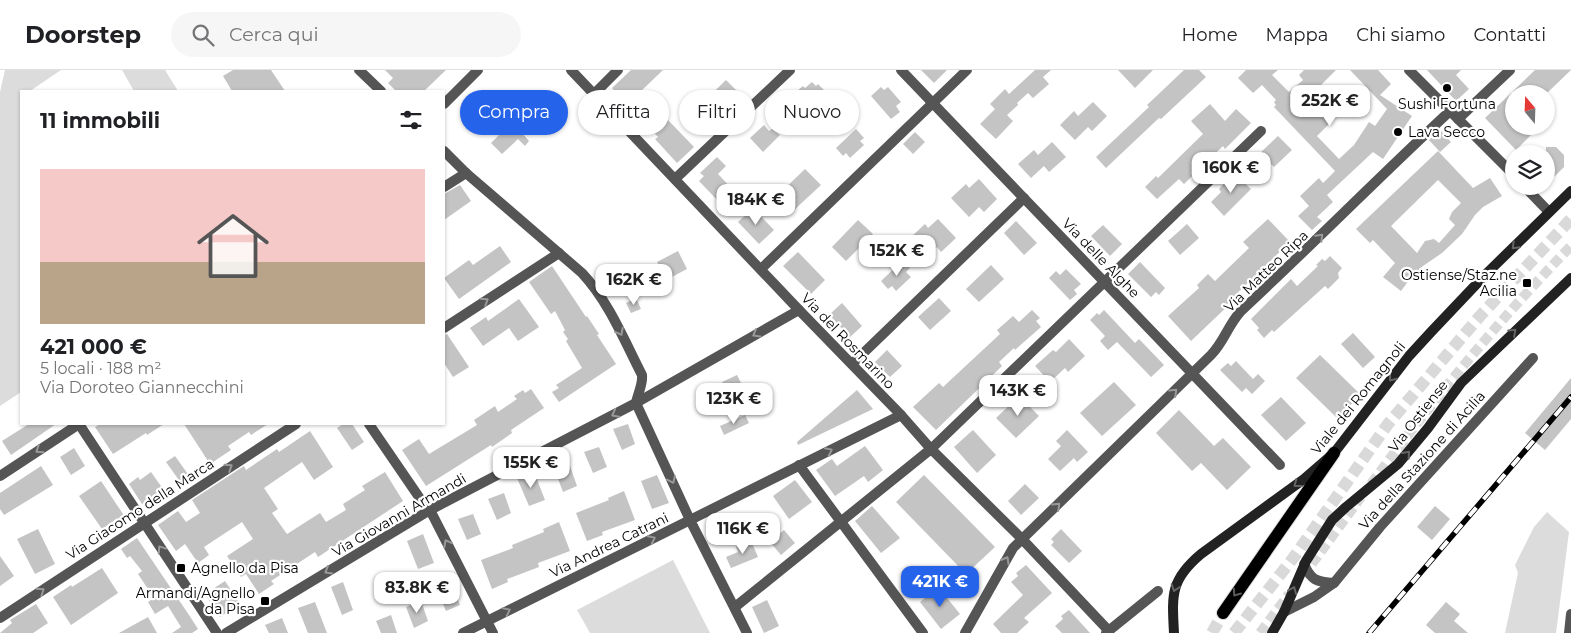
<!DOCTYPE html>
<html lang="it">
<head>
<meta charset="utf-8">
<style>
  :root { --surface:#fff; --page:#f6f6f6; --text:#202124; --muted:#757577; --line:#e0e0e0; --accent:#2563eb }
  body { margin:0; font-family:Montserrat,sans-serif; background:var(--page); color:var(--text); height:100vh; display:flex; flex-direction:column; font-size:19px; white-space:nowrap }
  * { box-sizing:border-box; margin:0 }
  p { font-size:16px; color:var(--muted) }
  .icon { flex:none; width:28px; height:28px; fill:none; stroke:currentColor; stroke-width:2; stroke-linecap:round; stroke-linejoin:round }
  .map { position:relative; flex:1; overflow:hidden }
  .panel { position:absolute; left:20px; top:20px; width:425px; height:335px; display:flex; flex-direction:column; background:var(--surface); border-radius:0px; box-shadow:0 1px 4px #0004 }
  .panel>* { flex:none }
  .guide { position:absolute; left:460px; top:20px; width:475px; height:45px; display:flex; gap:10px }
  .needle { width:32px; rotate:341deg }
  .buttons { position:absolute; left:1505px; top:15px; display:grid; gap:10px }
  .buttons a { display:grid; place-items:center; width:50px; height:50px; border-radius:50%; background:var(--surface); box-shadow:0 1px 4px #0004; font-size:25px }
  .price { position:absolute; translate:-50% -42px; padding:0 11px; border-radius:10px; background:#fff; color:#222; font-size:16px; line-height:32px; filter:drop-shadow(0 1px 2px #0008) }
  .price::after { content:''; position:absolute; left:50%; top:30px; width:15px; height:11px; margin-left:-8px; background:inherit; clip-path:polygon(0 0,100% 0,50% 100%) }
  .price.current { background:var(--accent); color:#fff }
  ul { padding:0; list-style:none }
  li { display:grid; align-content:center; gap:10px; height:265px; padding:0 20px }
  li+li { border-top:1px solid var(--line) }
  li span { display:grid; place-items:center; height:155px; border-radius:0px; color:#555 }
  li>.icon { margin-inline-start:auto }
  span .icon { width:90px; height:90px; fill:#fffc; stroke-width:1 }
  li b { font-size:21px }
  h2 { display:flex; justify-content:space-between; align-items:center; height:60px; padding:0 20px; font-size:21px }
  .chip { padding:0 18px; border-radius:22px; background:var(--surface); box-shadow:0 1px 4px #0004; font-size:18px; line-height:45px }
  .chip.current { background:var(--accent); color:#fff }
  header { display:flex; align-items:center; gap:30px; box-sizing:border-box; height:70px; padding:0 25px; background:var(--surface); border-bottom:1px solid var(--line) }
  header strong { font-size:24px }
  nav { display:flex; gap:28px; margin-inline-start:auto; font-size:18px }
  .search { width:350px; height:45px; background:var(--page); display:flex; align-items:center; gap:12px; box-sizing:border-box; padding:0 18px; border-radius:28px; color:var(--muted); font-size:19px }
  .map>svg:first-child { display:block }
  .green { fill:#dcdcdc }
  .building { fill:#c4c4c4; fill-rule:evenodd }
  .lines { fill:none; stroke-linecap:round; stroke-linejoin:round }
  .secondary-tunnel { stroke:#d9d9d9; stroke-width:10; stroke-dasharray:10 5; stroke-linecap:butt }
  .primary-tunnel { stroke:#d9d9d9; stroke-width:12; stroke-dasharray:12 6; stroke-linecap:butt }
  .primary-casing { stroke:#dbdbdb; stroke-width:14 }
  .street { stroke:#555; stroke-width:10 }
  .secondary { stroke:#222; stroke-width:10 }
  .primary { stroke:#000; stroke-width:12 }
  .rail-casing { stroke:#000; stroke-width:5.5 }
  .rail { stroke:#fff; stroke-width:4; stroke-dasharray:11; stroke-linecap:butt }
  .oneway { stroke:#999 }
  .oneway2 { stroke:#646464 }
  .oneway3 { stroke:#595959 }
  .poi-dot { fill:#000; stroke:#fff; stroke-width:2 }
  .labels { text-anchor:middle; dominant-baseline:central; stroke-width:4.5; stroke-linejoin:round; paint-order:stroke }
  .poi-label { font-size:14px; fill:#000; stroke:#fff; text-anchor:start }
  .street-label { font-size:14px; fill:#000; stroke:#fff }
</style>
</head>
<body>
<header>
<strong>Doorstep</strong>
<div class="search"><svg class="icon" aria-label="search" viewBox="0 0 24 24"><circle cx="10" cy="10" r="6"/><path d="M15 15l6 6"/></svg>Cerca qui</div>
<nav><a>Home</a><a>Mappa</a><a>Chi siamo</a><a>Contatti</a></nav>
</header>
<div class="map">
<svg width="1571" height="563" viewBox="0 0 1571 563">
  <rect width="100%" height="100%" fill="#fff"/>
  <g class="green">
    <path d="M5,0H61L30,21H21V322L0,336V22Z"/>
    <path d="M122,0H165L178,21H134Z"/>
    <path d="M1547,442L1569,462L1556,563H1505L1518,503L1515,495L1534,457Z"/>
    <path d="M673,490L710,563H590L577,540Z"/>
  </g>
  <g class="building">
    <path d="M233,0H271L285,21H232L223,6Z"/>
    <path d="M385,0H446L424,21H396L388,13L393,8Z"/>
    <path d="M631,0H663L639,23L666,52L668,50L694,77L677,93L655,69L658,67L612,18Z"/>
    <path d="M921,0H947L934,13Z"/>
    <path d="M1035,0H1051L1043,7L1049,14L1033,28L1028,23L1017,33L1018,35L1007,45L1013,51L996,69L980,54L995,39L990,34L1005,19L1009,24Z"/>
    <path d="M1118,0H1153L1135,18Z"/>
    <path d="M1184,0H1199L1206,7L1161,49L1159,48L1106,98L1096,87L1149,37L1147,35Z"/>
    <path d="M1246,0H1278L1272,5L1289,22L1303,10L1299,5L1304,0H1336L1312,24L1335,48L1317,66L1339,89L1354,75L1369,52L1375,56L1387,39L1350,0H1378L1391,14L1380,25L1412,46L1383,89L1373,82L1327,125L1333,132L1317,147L1322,151L1312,160L1298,146L1309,136L1300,126L1319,108L1323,113L1335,101L1274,37L1276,35L1274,32L1276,30L1262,15L1253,23L1238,8Z"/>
    <path d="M1427,0H1461L1456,5L1469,19L1456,31Z"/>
    <path d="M1535,0H1571L1546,24H1514V56H1525L1532,64L1516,80L1485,48Z"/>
    <path d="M726,10L739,23L709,52L696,39Z"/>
    <path d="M812,12L816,16L818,14L827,23L799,49L791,41L794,38L790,34L796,29L792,25L803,16L805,18Z"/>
    <path d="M881,17L884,20L888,17L901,32L896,36L900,42L891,49L871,26Z"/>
    <path d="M1093,32L1107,46L1092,61L1088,57L1075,70L1060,55L1074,41L1078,46Z"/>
    <path d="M1210,34L1225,51L1236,39L1251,53L1225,79L1223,76L1184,114L1179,109L1157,129L1145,117L1156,106L1158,108L1203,64L1191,51Z"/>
    <path d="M504,42L529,71L525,76L518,69L502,84L491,73L506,58L496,49Z"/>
    <path d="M764,55L769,61L773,58L780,65L763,82L750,68Z"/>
    <path d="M856,59L864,68L860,71L864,75L850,88L846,83L843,86L836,78Z"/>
    <path d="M1441,61L1451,72L1440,82L1429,70L1438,62L1439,63Z"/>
    <path d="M915,62L925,72L913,84L903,74Z"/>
    <path d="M1278,66L1292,80L1274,97L1260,83Z"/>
    <path d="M1052,72L1066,87L1049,102L1044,96L1031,108L1018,94L1034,80L1038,85Z"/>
    <path d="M1546,77H1556L1564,85V97L1555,106H1546Z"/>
    <path d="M1438,81L1473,118L1490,108L1502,126L1483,137L1475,145L1462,164L1442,183L1423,196L1412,206L1401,221L1383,207L1395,193L1373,170L1370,173L1356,159ZM1438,110L1461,133L1452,142L1449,149L1455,155L1439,173L1434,169L1425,171L1417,183L1391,156Z"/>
    <path d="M717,87L726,96L718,104L735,122L722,135L699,111L704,106L700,103Z"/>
    <path d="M805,99L821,115L793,141L777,126Z"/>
    <path d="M1234,103L1251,119L1224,146L1211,132L1221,122L1219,119Z"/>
    <path d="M979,109L997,129L984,142L979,137L969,147L951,128L966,114L969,118Z"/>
    <path d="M460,115L471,131L444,150V124Z"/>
    <path d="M753,138L774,160L759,174L738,152Z"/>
    <path d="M938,149L956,168L941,182L937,177L927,186L910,168L925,154L928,158Z"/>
    <path d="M1268,149L1290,172L1231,229L1233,231L1191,271L1168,246L1199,218L1197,215L1208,204L1215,211L1249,178L1243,172Z"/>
    <path d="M858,150L873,164L846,191L832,177Z"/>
    <path d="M1016,151L1037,173L1024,185L1004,163Z"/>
    <path d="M1187,154L1199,168L1180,185L1168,171Z"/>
    <path d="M1103,155L1122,174L1110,186L1091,166Z"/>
    <path d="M500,176L511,192L459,229L444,208L469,190L473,195Z"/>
    <path d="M678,181L687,199L666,210L657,192Z"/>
    <path d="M798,182L825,210L811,224L783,196Z"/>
    <path d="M1330,186L1342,198L1338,203L1339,208L1328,219L1325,216L1274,262L1272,260L1264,268L1257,260L1259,258L1251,249L1291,209L1297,216L1318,196L1316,195L1322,189L1325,191Z"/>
    <path d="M902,191L910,198L906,202L911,207L896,221L892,216L888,219L881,211Z"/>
    <path d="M1140,192L1165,218L1159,225L1156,222L1151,227L1128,204Z"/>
    <path d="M991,195L1004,209L979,232L966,219Z"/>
    <path d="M552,196L586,247L587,246L599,264L597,265L616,294L559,332L552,322L559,318L556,315L582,298L566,271L568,269L563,262L565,260L555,241L551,244L529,212Z"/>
    <path d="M1066,199L1081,214L1074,220L1077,224L1070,230L1049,208L1056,201L1060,205Z"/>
    <path d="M636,228L641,239L631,243L626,233Z"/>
    <path d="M939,228L951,241L930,260L918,247Z"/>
    <path d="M519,229L539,257L518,271L509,258L483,276L470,258L486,247L488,251Z"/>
    <path d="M842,233L862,256L850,267L829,245Z"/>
    <path d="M1032,240L1040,248L1036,251L1041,257L1015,280L1014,278L999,292L1002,296L936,360L913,337L939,313L943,317L1000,264L997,260L1013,246L1019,252Z"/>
    <path d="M1104,240L1135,273L1139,269L1164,295L1151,307L1117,272L1108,280L1100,271L1105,266L1090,250L1097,243L1099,245Z"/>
    <path d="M1353,263L1375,287L1363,298L1341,274Z"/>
    <path d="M447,264L469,297L453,307L444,293V265Z"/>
    <path d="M1069,269L1085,286L1068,302L1065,298L1050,312L1035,296L1053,280L1056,282Z"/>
    <path d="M887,280L902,296L890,307L875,292Z"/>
    <path d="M1320,285L1361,325L1337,348L1296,308Z"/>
    <path d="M1236,291L1253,309L1258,304L1265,311L1252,324L1246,318L1242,322L1220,300L1228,293L1231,296Z"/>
    <path d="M737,305L747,325L732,333L722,312Z"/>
    <path d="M1571,308V349L1545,380L1525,363Z"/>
    <path d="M1114,312L1136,335L1102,366L1080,343Z"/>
    <path d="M531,319L544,338L511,360L512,363L492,377L491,375L426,416L402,380L419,369L429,384L477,355L474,350L495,336L498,342L517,329L514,326L523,320L525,323Z"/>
    <path d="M857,320L873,339L798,375L797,372Z"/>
    <path d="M1019,326L1039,346L1016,368L996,348Z"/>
    <path d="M1281,327L1306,353L1286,371L1261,345Z"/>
    <path d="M1179,340L1214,376L1223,368L1251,397L1227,420L1201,393L1192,401L1156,363Z"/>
    <path d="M745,345L749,353L724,365L720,356Z"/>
    <path d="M29,354H56L11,385L2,371Z"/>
    <path d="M100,354H164L147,365L146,363L113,384L95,357Z"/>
    <path d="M184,354H268L251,365L249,362L228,376L231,380L210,394Z"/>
    <path d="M343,354H352L364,372L352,380L337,358Z"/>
    <path d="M628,354L635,374L622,380L613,359Z"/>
    <path d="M973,360L996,385L977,403L954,377Z"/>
    <path d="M1067,360L1088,382L1077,392L1074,388L1060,401L1048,389L1061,376L1056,371Z"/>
    <path d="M310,361L333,397L314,410L302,392L264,418L278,439L272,443L287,464L320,443L326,452L346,440L343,434L365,420L362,416L385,402L403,431L318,487L315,482L271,511L274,514L259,524L246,504L241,507L227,486L253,469L242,452L204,477L209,485L198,493L185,474L176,481L158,455L178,441L186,452L200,443L192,430L244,396L246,400L277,379L279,382Z"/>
    <path d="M865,376L883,400L868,412L864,406L835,426L816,400L832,389L837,396Z"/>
    <path d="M599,377L607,397L593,403L584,382Z"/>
    <path d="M74,378L85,396L71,405L60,387Z"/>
    <path d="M175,386L190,407L181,413L166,392Z"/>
    <path d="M41,396L53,415L4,445L0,439V423Z"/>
    <path d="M570,396L577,416L563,422L555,401Z"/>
    <path d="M151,402L163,419L142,434L129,414L138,407L140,410Z"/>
    <path d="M534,402L545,430L529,436L517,408Z"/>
    <path d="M657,405L669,433L652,439L641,411Z"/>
    <path d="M924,405L995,477L966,504L896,432Z"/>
    <path d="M795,410L812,432L789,449L773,426Z"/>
    <path d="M101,411L125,447L117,452L115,450L102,459L79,426Z"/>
    <path d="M1025,414L1039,428L1021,445L1008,431Z"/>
    <path d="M624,421L635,450L602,462L603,465L587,471L576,443L609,430L608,428Z"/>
    <path d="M504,423L511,443L497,450L488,429Z"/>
    <path d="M872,436L900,468L881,483L855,451Z"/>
    <path d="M1435,436L1450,449L1432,470L1417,457Z"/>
    <path d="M473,444L481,464L467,470L458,449Z"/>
    <path d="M559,452L570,481L538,493L539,497L507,509L508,512L492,519L481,490L513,478L512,475L544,462L543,459Z"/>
    <path d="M38,459L55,494L35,504L17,469Z"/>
    <path d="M1061,459L1082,481L1069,493L1051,475L1054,472L1051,469Z"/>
    <path d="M784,460L795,473L781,485L770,472Z"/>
    <path d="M423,464L434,493L418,499L407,471Z"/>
    <path d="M137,468L189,545L198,559L192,563H172L181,557L168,536L155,544L148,532L154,528L138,504L142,501L130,486L127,488L121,479Z"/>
    <path d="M751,471L758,487L731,498L726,487L738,482L736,477Z"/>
    <path d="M0,486L14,506L0,516Z"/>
    <path d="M1026,495L1052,523L1024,548L1029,552L1017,563H1001L993,554L1023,525L1011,512L1018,506L1016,503Z"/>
    <path d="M102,498L118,523L71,555L53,527L71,515L72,517Z"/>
    <path d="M225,511L240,534L220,547L205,524Z"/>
    <path d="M343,512L353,540L342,545L331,517Z"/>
    <path d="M452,515L460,535L446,541L437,520Z"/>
    <path d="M938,517L960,544L941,559L920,532Z"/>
    <path d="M767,530L779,556L764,563L752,537Z"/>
    <path d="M421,531L428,551L414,558L406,537Z"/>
    <path d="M315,532L327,563H308L298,538Z"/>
    <path d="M1446,532L1460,544L1454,551L1468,563H1435L1426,555Z"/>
    <path d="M36,534L48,553L33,563H0L12,553L10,550Z"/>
    <path d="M1069,540L1090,563H1062L1055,556L1063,549L1061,546Z"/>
    <path d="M391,545L397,563H381L376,551Z"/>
    <path d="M148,547L157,563H119Z"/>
    <path d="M282,548L288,563H269L265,555Z"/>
  </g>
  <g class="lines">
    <g class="secondary-tunnel">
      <path d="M1371,414C1433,330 1498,251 1571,176"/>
      <path d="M1303,506L1361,427"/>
      <path d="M1260,563L1289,524"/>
    </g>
    <g class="primary-tunnel">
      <path d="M1212,563L1223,543"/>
      <path d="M1234,563L1294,487L1388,354L1480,246L1571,149"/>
    </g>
    <g class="primary-casing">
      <path id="primary" d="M1223,543L1334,383"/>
    </g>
    <g class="street">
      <path d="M359,0L381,21"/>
      <path d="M571,0L799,240L901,345L931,379L1022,469L1108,560"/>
      <path d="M901,0L1280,395"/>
      <path d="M1409,0L1514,105"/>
      <path d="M594,24L618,0"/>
      <path d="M444,34L478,0"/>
      <path d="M1458,49L1510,0"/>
      <path d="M444,81L466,103L582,203C609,232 624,270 642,305C643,315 638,322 636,333L690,450L747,563"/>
      <path d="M675,109L790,0"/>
      <path d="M1524,116L1549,142"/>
      <path d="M444,117L466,103"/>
      <path d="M761,199L967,0"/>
      <path d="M444,258L559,183"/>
      <path d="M852,294L1024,128"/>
      <path d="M79,354L217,563"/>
      <path d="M369,354L421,430L430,440L493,563"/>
      <path d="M799,395L923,563"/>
      <path d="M0,406L79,354"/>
      <path d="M1334,513L1380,457L1533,288"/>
      <path d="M735,537L931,379L1261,61"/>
      <path d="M1284,542L1314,527L1334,513C1316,512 1311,510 1304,494"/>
      <path d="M0,548L296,354"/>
      <path d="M226,563L430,440L636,333L799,240"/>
      <path d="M463,563L901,345"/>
      <path d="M965,563L1013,478L1211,285C1224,272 1228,255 1241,241C1311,176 1379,107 1450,41"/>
      <path d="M1106,563L1158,521"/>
      <path d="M1569,563L1571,544"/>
    </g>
    <g class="secondary">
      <path d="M1174,563C1172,525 1170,510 1201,484L1304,409L1334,383L1409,286L1431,262L1486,204L1571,121"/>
      <path d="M1272,563L1284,542L1306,491L1332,450L1346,437L1398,394L1428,358L1461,313L1571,208"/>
    </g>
    <use href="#primary" class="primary"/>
    <g class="rail-casing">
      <path id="rail" d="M1369,563L1571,327"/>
    </g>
    <use href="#rail" class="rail"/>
  </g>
  <defs><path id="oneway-chevron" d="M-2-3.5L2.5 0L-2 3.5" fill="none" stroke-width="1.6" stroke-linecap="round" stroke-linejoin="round" transform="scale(1.25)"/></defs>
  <g class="oneway">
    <use href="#oneway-chevron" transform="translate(1320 167) rotate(-45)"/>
    <use href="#oneway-chevron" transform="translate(485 231) rotate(-33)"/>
    <use href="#oneway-chevron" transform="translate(620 262) rotate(62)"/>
    <use href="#oneway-chevron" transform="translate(756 264) rotate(150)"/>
    <use href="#oneway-chevron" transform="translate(1174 322) rotate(-44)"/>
    <use href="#oneway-chevron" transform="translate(615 344) rotate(152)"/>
    <use href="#oneway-chevron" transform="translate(39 380) rotate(147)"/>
    <use href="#oneway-chevron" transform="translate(829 381) rotate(-26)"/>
    <use href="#oneway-chevron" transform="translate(229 397) rotate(-33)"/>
    <use href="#oneway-chevron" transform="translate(672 410) rotate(65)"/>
    <use href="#oneway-chevron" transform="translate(1057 436) rotate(-44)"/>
    <use href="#oneway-chevron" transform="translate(652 469) rotate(-26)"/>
    <use href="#oneway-chevron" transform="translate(447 473) rotate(-118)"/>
    <use href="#oneway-chevron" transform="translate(161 479) rotate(-124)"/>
    <use href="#oneway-chevron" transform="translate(1006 490) rotate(-60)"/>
    <use href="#oneway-chevron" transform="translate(328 501) rotate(149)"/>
    <use href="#oneway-chevron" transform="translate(41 521) rotate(-34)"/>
    <use href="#oneway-chevron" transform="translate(507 541) rotate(-26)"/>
  </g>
  <g class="oneway2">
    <use href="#oneway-chevron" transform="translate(1515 176) rotate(135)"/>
    <use href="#oneway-chevron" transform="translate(1513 262) rotate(-43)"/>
    <use href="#oneway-chevron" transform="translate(1392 308) rotate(128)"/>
    <use href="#oneway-chevron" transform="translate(1407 384) rotate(-48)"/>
    <use href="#oneway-chevron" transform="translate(1297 414) rotate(143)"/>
    <use href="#oneway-chevron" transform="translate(1175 518) rotate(109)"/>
    <use href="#oneway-chevron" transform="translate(1293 520) rotate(-68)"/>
  </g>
  <use class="oneway3" href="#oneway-chevron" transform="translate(1236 523) rotate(125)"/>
  <g class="poi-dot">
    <circle cx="1447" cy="18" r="5"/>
    <circle cx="1398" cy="62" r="5"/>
    <rect x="1522" y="208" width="10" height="10" rx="2.5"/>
    <rect x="176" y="493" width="10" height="10" rx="2.5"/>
    <rect x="260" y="526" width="10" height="10" rx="2.5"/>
  </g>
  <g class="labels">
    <g class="poi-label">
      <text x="1447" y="34" text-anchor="middle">Sushi Fortuna</text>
      <text x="1408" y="62">Lava Secco</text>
      <text x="1517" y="205" text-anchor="end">Ostiense/Staz.ne<tspan x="1517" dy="16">Acilia</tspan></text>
      <text x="191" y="498">Agnello da Pisa</text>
      <text x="255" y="523" text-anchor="end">Armandi/Agnello<tspan x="255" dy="16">da Pisa</tspan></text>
    </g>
    <g class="street-label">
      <text transform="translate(1101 188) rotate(46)">Via delle Alghe</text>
      <text transform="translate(1266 201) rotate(-44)">Via Matteo Ripa</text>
      <text transform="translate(848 271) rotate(46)">Via del Rosmarino</text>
      <text transform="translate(1358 328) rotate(-51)">Viale dei Romagnoli</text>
      <text transform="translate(1418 346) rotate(-52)">Via Ostiense</text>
      <text transform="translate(1422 390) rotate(-48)">Via della Stazione di Acilia</text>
      <text transform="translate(140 439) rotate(-33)">Via Giacomo della Marca</text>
      <text transform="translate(399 445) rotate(-30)">Via Giovanni Armandi</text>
      <text transform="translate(609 475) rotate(-26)">Via Andrea Catrani</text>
    </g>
  </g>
</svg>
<div class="buttons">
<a><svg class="needle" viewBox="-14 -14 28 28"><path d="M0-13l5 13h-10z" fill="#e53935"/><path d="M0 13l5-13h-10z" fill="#757577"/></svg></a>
<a><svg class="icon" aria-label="layers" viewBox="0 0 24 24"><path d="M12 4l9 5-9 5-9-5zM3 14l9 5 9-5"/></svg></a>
</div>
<b class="price" style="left:1330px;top:57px">252K €</b>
<b class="price" style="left:1231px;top:124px">160K €</b>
<b class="price" style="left:756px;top:156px">184K €</b>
<b class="price" style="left:897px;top:207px">152K €</b>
<b class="price" style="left:634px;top:236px">162K €</b>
<b class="price" style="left:1018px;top:347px">143K €</b>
<b class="price" style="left:734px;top:355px">123K €</b>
<b class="price" style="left:531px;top:419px">155K €</b>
<b class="price" style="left:743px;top:485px">116K €</b>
<b class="price current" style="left:940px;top:538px">421K €</b>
<b class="price" style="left:417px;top:544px">83.8K €</b>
<div class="guide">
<a class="chip current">Compra</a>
<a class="chip">Affitta</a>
<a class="chip">Filtri</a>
<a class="chip">Nuovo</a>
</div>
<section class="panel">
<h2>11 immobili<svg class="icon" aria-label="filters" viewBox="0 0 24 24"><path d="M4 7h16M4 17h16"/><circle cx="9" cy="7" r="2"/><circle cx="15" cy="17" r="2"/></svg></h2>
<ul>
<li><span style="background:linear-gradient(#f6c9c9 60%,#b9a48a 0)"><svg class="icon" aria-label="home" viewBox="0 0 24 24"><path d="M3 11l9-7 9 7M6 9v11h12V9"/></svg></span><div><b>421 000 €</b><p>5 locali · 188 m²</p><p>Via Doroteo Giannecchini</p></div></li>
</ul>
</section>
</div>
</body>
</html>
